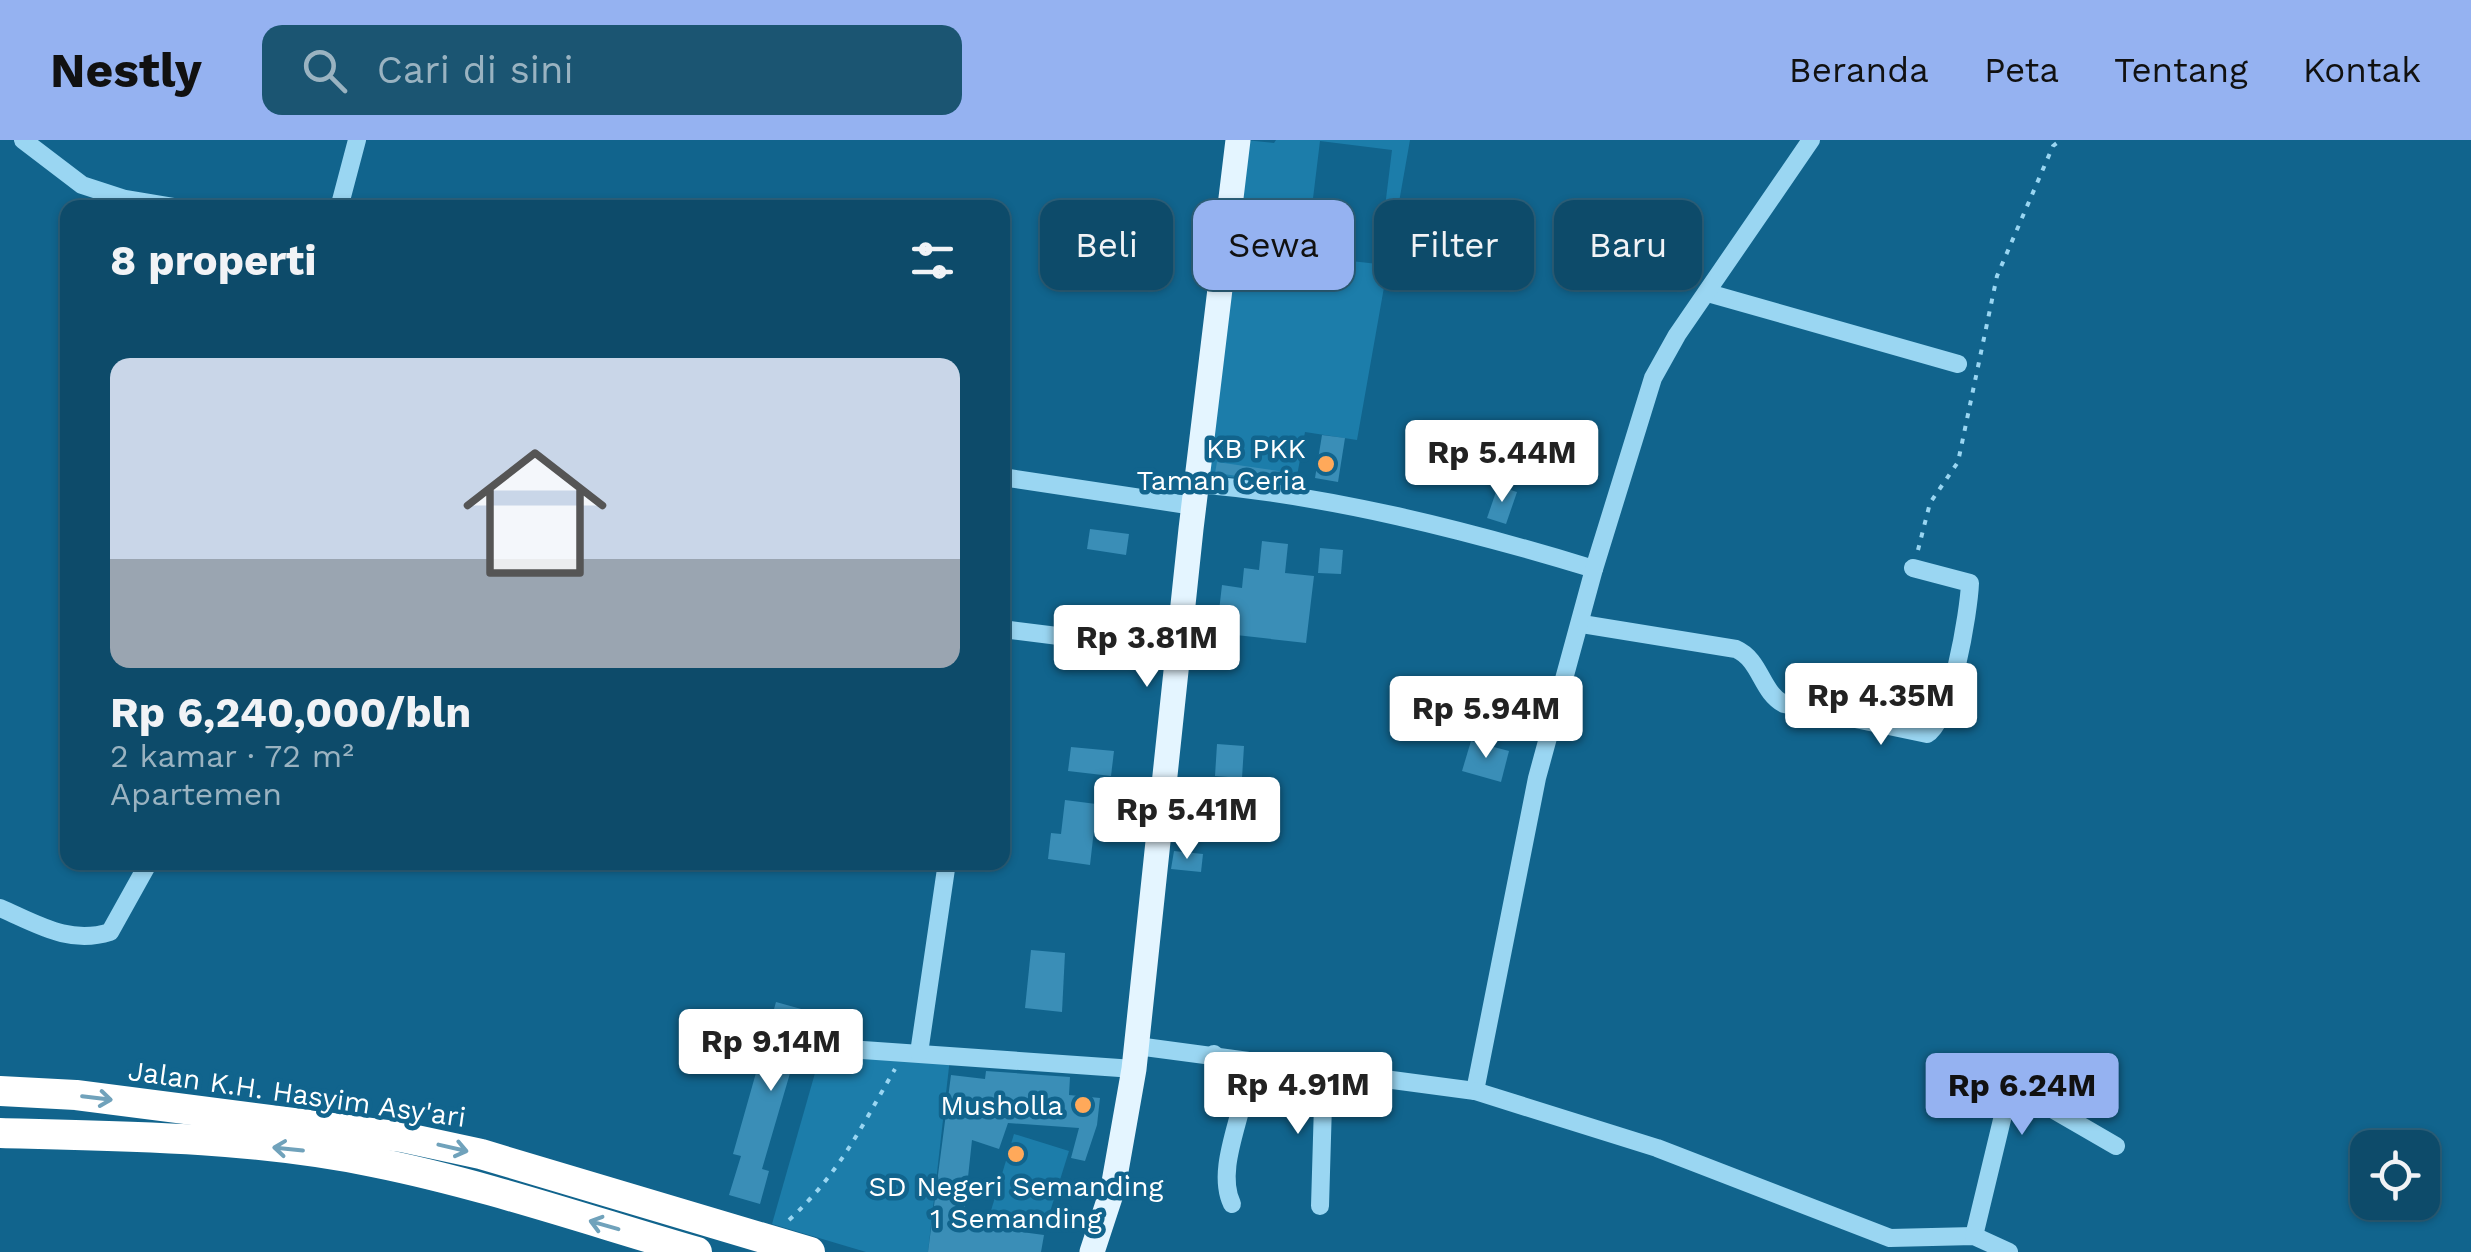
<!DOCTYPE html>
<html lang="id">
<head>
<meta charset="utf-8">
<style>
  :root { --surface:#0d4b6a; --page:#1b5572; --text:#f1f3f6; --muted:#9ab3c1; --line:#2d637e; --accent:#95b2f1 }
  body { margin:0; font-family:"Work Sans",sans-serif; background:var(--page); color:var(--text); height:100vh; display:flex; flex-direction:column; font-size:38px; white-space:nowrap }
  * { box-sizing:border-box; margin:0 }
  p { font-size:32px; color:var(--muted) }
  .icon { flex:none; width:55px; height:55px; fill:none; stroke:currentColor; stroke-width:2; stroke-linecap:round; stroke-linejoin:round }
  .map { position:relative; flex:1; overflow:hidden }
  .panel { position:absolute; left:60px; top:60px; width:950px; height:670px; display:flex; flex-direction:column; background:var(--surface); border-radius:20px; box-shadow:0 2px 8px #0004,0 0 0 2px var(--line) }
  .panel>* { flex:none }
  .banner { position:absolute; left:1040px; top:60px; width:950px; height:90px; display:flex; gap:20px }
  .controls { position:absolute; left:2350px; top:990px; display:grid; gap:20px }
  .controls a { display:grid; place-items:center; width:90px; height:90px; border-radius:20px; background:var(--surface); box-shadow:0 2px 8px #0004,0 0 0 2px var(--line); font-size:50px }
  .price { position:absolute; translate:-50% -85px; padding:0 22px; border-radius:10px; background:#fff; color:#222; font-size:32px; line-height:65px; filter:drop-shadow(0 2px 5px #0008) }
  .price::after { content:''; position:absolute; left:50%; top:60px; width:30px; height:22px; margin-left:-15px; background:inherit; clip-path:polygon(0 0,100% 0,50% 100%) }
  .price.on { background:var(--accent); color:#111 }
  ul { padding:0; list-style:none }
  li { display:grid; align-content:center; gap:20px; height:530px; padding:0 50px }
  li span { display:grid; place-items:center; height:310px; border-radius:20px; color:#555 }
  li>.icon { margin-inline-start:auto }
  span .icon { width:180px; height:180px; fill:#fffc; stroke-width:1 }
  li b { font-size:42px }
  h2 { display:flex; justify-content:space-between; align-items:center; height:120px; padding:0 50px; font-size:42px }
  .pill { padding:0 35px; border-radius:20px; background:var(--surface); box-shadow:0 2px 8px #0004,0 0 0 2px var(--line); font-size:35px; line-height:90px }
  .pill.on { background:var(--accent); color:#111 }
  header { display:flex; align-items:center; gap:60px; box-sizing:border-box; height:140px; padding:0 50px; background:var(--accent); color:#111 }
  header strong { font-size:48px }
  nav { display:flex; gap:55px; margin-inline-start:auto; font-size:35px }
  .search { width:700px; height:90px; background:var(--page); display:flex; align-items:center; gap:25px; box-sizing:border-box; padding:0 35px; border-radius:20px; color:var(--muted); font-size:38px }
  .map>svg:first-child { display:block }
  .green { fill:#1c7daa; fill-rule:evenodd }
  .building { fill:#3a8eb7 }
  .lines { fill:none; stroke-linecap:round; stroke-linejoin:round }
  .path { stroke:#9ad6f2; stroke-width:4; stroke-dasharray:5 8; stroke-linecap:butt }
  .minor { stroke:#9ad6f2; stroke-width:18 }
  .major { stroke:#e4f5ff; stroke-width:25 }
  .highway { stroke:#fff; stroke-width:30 }
  .oneway { stroke:#70a2bb }
  .poi-dot { fill:#ffa95a; stroke:#11648d; stroke-width:4 }
  .labels { text-anchor:middle; dominant-baseline:central; stroke-width:9; stroke-linejoin:round; paint-order:stroke }
  .poi-label { font-size:28px; fill:#fff; stroke:#11648d; text-anchor:end }
  .street-label { font-size:28px; fill:#fff; stroke:#11648d }
</style>
</head>
<body>
<header>
<strong>Nestly</strong>
<div class="search"><svg class="icon" aria-label="search" viewBox="0 0 24 24"><circle cx="10" cy="10" r="6"/><path d="M15 15l6 6"/></svg>Cari di sini</div>
<nav><a>Beranda</a><a>Peta</a><a>Tentang</a><a>Kontak</a></nav>
</header>
<div class="map">
<svg width="2471" height="1112" viewBox="0 0 2471 1112">
  <rect width="100%" height="100%" fill="#11648d"/>
  <g class="green">
    <path d="M1245,0L1274,3L1276,0H1410L1357,300L1305,292L1295,347L1204,333ZM1320,1L1392,10L1378,124L1306,116Z"/>
    <path d="M821,912L950,918L928,1112H866L772,1084Z"/>
    <path d="M1014,994L1069,1011L1044,1091L990,1074Z"/>
  </g>
  <g class="building">
    <path d="M1322,295L1345,298L1338,342L1315,338Z"/>
    <path d="M1217,322L1285,332L1284,342L1215,333Z"/>
    <path d="M1498,346L1517,352L1506,384L1487,378Z"/>
    <path d="M1090,389L1129,394L1126,415L1087,409Z"/>
    <path d="M1262,401L1288,404L1285,433L1314,436L1306,503L1236,495L1238,473L1219,471L1222,445L1242,448L1244,428L1259,430Z"/>
    <path d="M1320,408L1343,410L1341,434L1318,433Z"/>
    <path d="M1472,548L1508,559L1502,578L1466,567Z"/>
    <path d="M1471,601L1509,611L1501,642L1462,631Z"/>
    <path d="M1217,604L1244,606L1242,638L1215,636Z"/>
    <path d="M1071,607L1114,611L1111,636L1068,631Z"/>
    <path d="M1065,660L1104,665L1101,691L1094,690L1090,725L1048,719L1051,693L1061,694Z"/>
    <path d="M1174,711L1203,714L1201,732L1171,729Z"/>
    <path d="M1031,810L1065,813L1062,872L1025,868Z"/>
    <path d="M776,862L830,877L822,905L800,899L762,1029L769,1031L760,1064L729,1055L741,1016L733,1014Z"/>
    <path d="M986,931L1070,937L1069,955L1100,958L1097,985L1085,1021L1071,1018L1079,988L1008,983L999,1009L972,1000L963,1084L1044,1095L1041,1112H928L951,935L985,939Z"/>
  </g>
  <g class="lines">
    <g class="path">
      <path d="M1918,410L1930,363L1958,322L1997,136L2053,6L2061,0"/>
      <path d="M789,1080C840,1033 861,987 895,929"/>
    </g>
    <g class="minor">
      <path d="M23,0L82,45L125,59L179,68"/>
      <path d="M339,68L357,0"/>
      <path d="M1708,153L1958,224"/>
      <path d="M1002,337L1194,366"/>
      <path d="M1198,344C1332,356 1466,390 1594,429"/>
      <path d="M1582,484L1736,509C1761,520 1761,552 1784,564L1927,594C1951,581 1969,471 1970,443L1913,428"/>
      <path d="M1002,489L1178,511"/>
      <path d="M0,768C37,784 69,805 110,792L149,722"/>
      <path d="M1137,906L1475,951L1537,638L1594,429L1653,238L1677,195L1811,0"/>
      <path d="M834,908L1134,929"/>
      <path d="M919,913L947,722"/>
      <path d="M1214,914C1221,932 1237,945 1242,963C1235,994 1218,1035 1232,1064"/>
      <path d="M1475,951L1657,1008L1890,1098L1974,1096L2009,1112"/>
      <path d="M1320,1066L1324,930"/>
      <path d="M1974,1096L2006,963L2014,950L2023,952L2116,1006"/>
    </g>
    <path class="major" d="M1092,1112L1113,1048L1134,929L1191,389L1238,0"/>
    <g class="highway">
      <path d="M0,951L76,955L402,997L481,1014L810,1112"/>
      <path d="M0,993C124,996 252,997 373,1022C483,1044 590,1081 697,1112"/>
    </g>
  </g>
  <defs><path id="oneway-shaft" d="M-6 0H5M1.5-3L5.5 0L1.5 3" fill="none" stroke-width="1.6" stroke-linecap="round" stroke-linejoin="round" transform="scale(2.5)"/></defs>
  <g class="oneway">
    <use href="#oneway-shaft" transform="translate(97 958) rotate(7)"/>
    <use href="#oneway-shaft" transform="translate(453 1008) rotate(13)"/>
    <use href="#oneway-shaft" transform="translate(288 1009) rotate(-174)"/>
    <use href="#oneway-shaft" transform="translate(604 1085) rotate(-164)"/>
  </g>
  <g class="poi-dot">
    <circle cx="1326" cy="324" r="10"/>
    <circle cx="1083" cy="965" r="10"/>
    <circle cx="1016" cy="1014" r="10"/>
  </g>
  <g class="labels">
    <g class="poi-label">
      <text x="1306" y="308">KB PKK<tspan x="1306" dy="32">Taman Ceria</tspan></text>
      <text x="1063" y="965">Musholla</text>
      <text x="1016" y="1046" text-anchor="middle">SD Negeri Semanding<tspan x="1016" dy="32">1 Semanding</tspan></text>
    </g>
    <g class="street-label">
      <text transform="translate(297 954) rotate(8)">Jalan K.H. Hasyim Asy'ari</text>
    </g>
  </g>
</svg>
<div class="controls">
<a><svg class="icon" aria-label="locate" viewBox="0 0 24 24"><circle cx="12" cy="12" r="6"/><path d="M12 2v4M12 18v4M2 12h4M18 12h4"/></svg></a>
</div>
<b class="price" style="left:1502px;top:365px">Rp 5.44M</b>
<b class="price" style="left:1147px;top:550px">Rp 3.81M</b>
<b class="price" style="left:1881px;top:608px">Rp 4.35M</b>
<b class="price" style="left:1486px;top:621px">Rp 5.94M</b>
<b class="price" style="left:1187px;top:722px">Rp 5.41M</b>
<b class="price" style="left:771px;top:954px">Rp 9.14M</b>
<b class="price" style="left:1298px;top:997px">Rp 4.91M</b>
<b class="price on" style="left:2022px;top:998px">Rp 6.24M</b>
<div class="banner">
<a class="pill">Beli</a>
<a class="pill on">Sewa</a>
<a class="pill">Filter</a>
<a class="pill">Baru</a>
</div>
<section class="panel">
<h2>8 properti<svg class="icon" aria-label="filters" viewBox="0 0 24 24"><path d="M4 7h16M4 17h16"/><circle cx="9" cy="7" r="2"/><circle cx="15" cy="17" r="2"/></svg></h2>
<ul>
<li><span style="background:linear-gradient(#c9d6e8 65%,#9aa5b1 0)"><svg class="icon" aria-label="home" viewBox="0 0 24 24"><path d="M3 11l9-7 9 7M6 9v11h12V9"/></svg></span><div><b>Rp 6,240,000/bln</b><p>2 kamar · 72 m²</p><p>Apartemen</p></div></li>
</ul>
</section>
</div>
</body>
</html>
